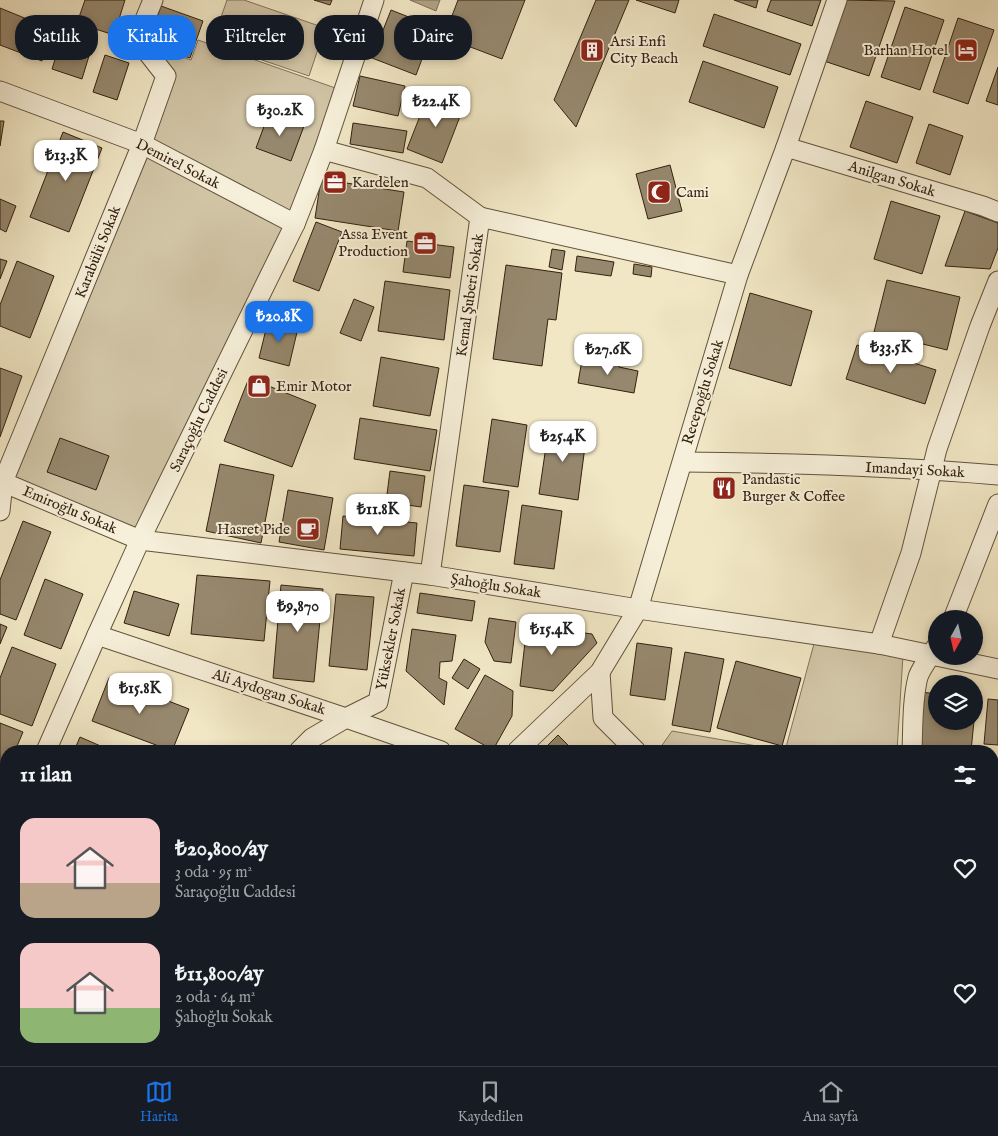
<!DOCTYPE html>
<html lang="tr">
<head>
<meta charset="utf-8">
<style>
  :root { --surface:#171b24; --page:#242831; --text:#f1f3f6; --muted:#9ea1a6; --line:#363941; --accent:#1a73e8 }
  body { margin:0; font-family:"IM FELL English",serif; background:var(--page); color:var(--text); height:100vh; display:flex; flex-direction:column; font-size:19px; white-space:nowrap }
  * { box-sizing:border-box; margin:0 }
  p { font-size:16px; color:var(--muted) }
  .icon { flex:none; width:28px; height:28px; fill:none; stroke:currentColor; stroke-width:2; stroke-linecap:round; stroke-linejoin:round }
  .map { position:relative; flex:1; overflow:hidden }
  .side { position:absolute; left:0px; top:745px; width:999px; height:321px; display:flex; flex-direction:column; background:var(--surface); border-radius:20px 20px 0 0; box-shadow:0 2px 8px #0003 }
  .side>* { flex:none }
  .banner { position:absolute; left:15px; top:15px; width:500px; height:45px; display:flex; gap:10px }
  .needle { width:32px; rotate:188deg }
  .buttons { position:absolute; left:928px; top:610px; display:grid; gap:10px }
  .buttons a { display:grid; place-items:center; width:55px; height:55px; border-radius:50%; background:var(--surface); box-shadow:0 2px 8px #0003; font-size:25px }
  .price { position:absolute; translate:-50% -42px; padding:0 11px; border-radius:10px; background:#fff; color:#222; font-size:16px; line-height:32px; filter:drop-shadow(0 1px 2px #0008) }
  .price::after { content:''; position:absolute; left:50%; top:30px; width:15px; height:11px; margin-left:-8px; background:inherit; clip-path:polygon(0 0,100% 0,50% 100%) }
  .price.active { background:var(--accent); color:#fff }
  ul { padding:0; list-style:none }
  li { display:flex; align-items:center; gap:15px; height:125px; padding:0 20px }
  li span { display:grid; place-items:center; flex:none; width:140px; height:100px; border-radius:15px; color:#555 }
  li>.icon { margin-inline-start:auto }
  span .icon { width:60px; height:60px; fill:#fffc; stroke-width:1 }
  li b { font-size:21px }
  h2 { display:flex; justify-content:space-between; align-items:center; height:60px; padding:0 20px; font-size:21px }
  .pill { padding:0 18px; border-radius:20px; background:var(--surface); box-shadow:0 2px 8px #0003; font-size:18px; line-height:45px }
  .pill.active { background:var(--accent); color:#fff }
  .menu { display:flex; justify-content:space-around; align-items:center; height:70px; border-top:1px solid var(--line); background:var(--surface); font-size:14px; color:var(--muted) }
  .menu a { display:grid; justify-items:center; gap:2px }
  .menu .active { color:var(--accent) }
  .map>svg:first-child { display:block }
  .green { fill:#d1c5a6; stroke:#82735a }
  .water { fill:#b0a487; stroke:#7e7057 }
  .building { fill:#96886e; stroke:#33210f }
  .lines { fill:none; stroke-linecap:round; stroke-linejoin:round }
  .street-casing { stroke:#62523c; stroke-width:21 }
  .street { stroke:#f6efd9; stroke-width:19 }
  .labels { text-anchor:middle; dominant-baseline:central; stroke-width:4; stroke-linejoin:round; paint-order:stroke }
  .poi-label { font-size:15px; fill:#33210f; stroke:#f6efd9; text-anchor:start }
  .street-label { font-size:15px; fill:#33210f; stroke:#f6efd9 }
</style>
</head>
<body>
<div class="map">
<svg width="998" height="1066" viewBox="0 0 998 1066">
  <rect width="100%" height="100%" fill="#f1e7c5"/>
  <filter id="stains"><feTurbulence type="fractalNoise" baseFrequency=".004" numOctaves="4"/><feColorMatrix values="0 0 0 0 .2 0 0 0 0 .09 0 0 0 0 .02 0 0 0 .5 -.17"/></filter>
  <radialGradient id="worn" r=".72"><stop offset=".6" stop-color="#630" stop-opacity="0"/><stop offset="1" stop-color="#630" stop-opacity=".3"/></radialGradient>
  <g class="green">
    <path d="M227,0H244L325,28L309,76L212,43Z"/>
    <path d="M198,40L344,91L294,218L146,143L170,75L143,44L191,60Z"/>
    <path d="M145,151L290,226L138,535L8,480Z"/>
    <path d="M815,640L903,655L897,751H658L672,731L785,751Z"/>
  </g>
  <path class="water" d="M410,0H440L436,11Z"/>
  <g class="building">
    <path d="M85,0H125L114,35L77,23Z"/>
    <path d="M314,0H332L330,5Z"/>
    <path d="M458,0H525L502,59L444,37Z"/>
    <path d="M596,0H629L576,127L554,100Z"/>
    <path d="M636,0H679L675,13Z"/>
    <path d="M734,0H758L756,8Z"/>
    <path d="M771,0H821L812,26L767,11Z"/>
    <path d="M845,0L895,1L869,76L824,61Z"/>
    <path d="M161,6L203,21L190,58L148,44Z"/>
    <path d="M905,7L944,20L920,90L881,77Z"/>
    <path d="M0,8L54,30L42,61L0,45Z"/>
    <path d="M391,10L434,27L416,75L372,58Z"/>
    <path d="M714,14L801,44L790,75L703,46Z"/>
    <path d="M958,18L994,30L968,104L933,92Z"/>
    <path d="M62,37L92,46L82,79L52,69Z"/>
    <path d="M105,55L129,63L117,100L93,92Z"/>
    <path d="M703,61L778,87L764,128L689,102Z"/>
    <path d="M998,67V105L986,101Z"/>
    <path d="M360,76L405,86L398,116L353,106Z"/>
    <path d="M429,93L464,106L442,163L407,149Z"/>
    <path d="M866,101L913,117L897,163L850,147Z"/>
    <path d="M269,113L304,126L291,161L256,148Z"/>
    <path d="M0,121H4L0,146Z"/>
    <path d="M353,123L407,131L403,153L350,144Z"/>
    <path d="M929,124L963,136L950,175L916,163Z"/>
    <path d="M63,132L102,148L69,232L30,217Z"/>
    <path d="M670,165L682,211L648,219L636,174Z"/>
    <path d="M321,179L404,192L398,231L315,218Z"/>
    <path d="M0,199L16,206L6,232L0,229Z"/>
    <path d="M891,201L940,216L922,274L874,259Z"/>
    <path d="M965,211L998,223V248L990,269L945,266Z"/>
    <path d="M316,222L342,232L319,291L293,281Z"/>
    <path d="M407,241L454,247L450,278L403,272Z"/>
    <path d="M552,249L565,251L562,270L549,267Z"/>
    <path d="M577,256L614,262L611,276L575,271Z"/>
    <path d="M0,259L7,261L0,279Z"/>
    <path d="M17,261L54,276L30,338L0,326V305Z"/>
    <path d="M634,264L652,267L651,277L633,274Z"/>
    <path d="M506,265L562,273L556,320L548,319L542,366L493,359Z"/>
    <path d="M887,280L960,297L947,350L874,332Z"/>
    <path d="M385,281L450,290L444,340L378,331Z"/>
    <path d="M750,293L812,311L791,386L729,368Z"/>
    <path d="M354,299L374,307L361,341L340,333Z"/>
    <path d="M268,321L298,328L289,366L259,358Z"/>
    <path d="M857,345L936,370L925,404L846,379Z"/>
    <path d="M381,357L439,368L430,416L373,406Z"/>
    <path d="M599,358L620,362L619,367L638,371L634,393L578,383L582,360L598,363Z"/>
    <path d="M0,368L22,376L0,437Z"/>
    <path d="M249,378L316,405L292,467L224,441Z"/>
    <path d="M360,418L437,430L430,471L354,459Z"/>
    <path d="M492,419L527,425L518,487L483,482Z"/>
    <path d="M549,426L587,431L578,500L539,494Z"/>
    <path d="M60,438L109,456L96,490L47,472Z"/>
    <path d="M220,464L274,475L261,543L206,531Z"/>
    <path d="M390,471L425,476L421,507L386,502Z"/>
    <path d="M464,485L509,491L500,552L456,546Z"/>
    <path d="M288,490L333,498L324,550L279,542Z"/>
    <path d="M522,505L562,511L554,569L514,564Z"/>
    <path d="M343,516L417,523L414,556L340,549Z"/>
    <path d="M23,521L51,532L16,620L0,614V580Z"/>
    <path d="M197,575L270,581L264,641L191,634Z"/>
    <path d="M45,579L83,594L61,649L24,635Z"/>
    <path d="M281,585L323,589L314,682L273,678Z"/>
    <path d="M134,591L179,604L169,636L124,623Z"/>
    <path d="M420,593L475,601L472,621L417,613Z"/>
    <path d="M336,594L374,597L367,670L329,666Z"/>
    <path d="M489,618L516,622L511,663L494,661L485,642Z"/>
    <path d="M0,624L7,627L0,644Z"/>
    <path d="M527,625L592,634L597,643L553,691L520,686Z"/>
    <path d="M412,629L456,635L452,661L440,662L439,678L447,682L444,705L406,671Z"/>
    <path d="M637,643L672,648L665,700L630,695Z"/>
    <path d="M12,647L56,664L32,726L0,714V678Z"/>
    <path d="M685,652L724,659L710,732L672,725Z"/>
    <path d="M464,659L480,669L468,689L452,678Z"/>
    <path d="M736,661L801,678L782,746L717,728Z"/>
    <path d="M485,675L513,691L512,716L493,750L455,729Z"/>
    <path d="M109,678L189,709L172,751L92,721Z"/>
    <path d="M922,692L936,694V721H974L971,751L917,747Z"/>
    <path d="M988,699L998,700V745L984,744Z"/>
    <path d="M0,723L23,732L15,751H6V774L4,780L0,778Z"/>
    <path d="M558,735L574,751H542Z"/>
    <path d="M80,737L112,751H74Z"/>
    <path d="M992,783L998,784V821H992Z"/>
    <path d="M992,872L998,873V940H992Z"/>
    <path d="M0,937L6,941V1012L0,1008Z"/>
    <path d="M992,961L998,962L997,993H992Z"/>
    <path d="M6,1054V1060H62L72,1066H0V1055Z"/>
    <path d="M113,1060H142L135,1066H120Z"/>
    <path d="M237,1060H242L252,1066H233Z"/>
    <path d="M567,1060H617L614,1066H564Z"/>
    <path d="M936,1060H975V1066H935Z"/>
  </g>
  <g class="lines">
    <g class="street-casing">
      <g id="street">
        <path d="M0,91L142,144L295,224"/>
        <path d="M786,147L983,206L998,212"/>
        <path d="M324,150L427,178L480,217"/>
        <path d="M683,462C788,463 893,466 998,475"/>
        <path d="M0,481L140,540L430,575L638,609L879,644L998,669"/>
        <path d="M0,511L3,482L142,144L166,76L137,39L153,0"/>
        <path d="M430,575L480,217L738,275"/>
        <path d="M953,619L998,504"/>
        <path d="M97,635L346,718L441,751"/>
        <path d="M879,644L911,553L937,449L980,326L998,281"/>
        <path d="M600,672L603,718L636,751"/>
        <path d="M46,751L97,635L140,540L295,224L324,150L374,0"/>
        <path d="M299,751L312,738L346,718L378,702L404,572"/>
        <path d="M517,751L600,672L638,609L738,275L786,147L837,0"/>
        <path d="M912,751C913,727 912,701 918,677C922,666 930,657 936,647"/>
        <path d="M992,850H998"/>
        <path d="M0,859L6,844"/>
        <path d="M0,877L6,879"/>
        <path d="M0,912L6,915"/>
        <path d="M364,1060L383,1066"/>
        <path d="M431,1060L448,1066"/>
        <path d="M162,1066L169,1060"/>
        <path d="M493,1066L499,1060"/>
        <path d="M926,1066L927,1060"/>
      </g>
    </g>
    <use href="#street" class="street"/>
  </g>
  <defs>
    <g id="building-square" transform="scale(1.25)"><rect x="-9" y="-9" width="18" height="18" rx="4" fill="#8f2418" stroke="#f6efd9"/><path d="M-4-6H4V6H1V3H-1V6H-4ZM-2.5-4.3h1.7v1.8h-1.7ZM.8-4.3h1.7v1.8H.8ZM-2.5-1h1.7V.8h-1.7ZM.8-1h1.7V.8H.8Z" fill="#fff"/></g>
    <g id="hotel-square" transform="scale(1.25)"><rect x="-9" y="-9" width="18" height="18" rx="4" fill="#8f2418" stroke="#f6efd9"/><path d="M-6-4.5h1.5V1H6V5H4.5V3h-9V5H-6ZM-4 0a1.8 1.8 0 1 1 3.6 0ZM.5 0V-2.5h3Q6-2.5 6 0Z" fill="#fff"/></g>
    <g id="office-square" transform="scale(1.25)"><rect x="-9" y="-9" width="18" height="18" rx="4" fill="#8f2418" stroke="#f6efd9"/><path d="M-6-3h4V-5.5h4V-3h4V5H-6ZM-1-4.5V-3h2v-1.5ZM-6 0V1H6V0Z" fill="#fff"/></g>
    <g id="mosque-square" transform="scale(1.25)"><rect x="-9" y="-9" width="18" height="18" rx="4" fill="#8f2418" stroke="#f6efd9"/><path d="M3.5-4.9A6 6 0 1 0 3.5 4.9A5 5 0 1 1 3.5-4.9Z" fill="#fff"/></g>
    <g id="shop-square" transform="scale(1.25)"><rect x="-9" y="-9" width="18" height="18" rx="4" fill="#8f2418" stroke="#f6efd9"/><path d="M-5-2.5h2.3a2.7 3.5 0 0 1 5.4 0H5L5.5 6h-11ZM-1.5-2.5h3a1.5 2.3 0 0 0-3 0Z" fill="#fff"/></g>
    <g id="restaurant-square" transform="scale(1.25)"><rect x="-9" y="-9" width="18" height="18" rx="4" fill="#8f2418" stroke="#f6efd9"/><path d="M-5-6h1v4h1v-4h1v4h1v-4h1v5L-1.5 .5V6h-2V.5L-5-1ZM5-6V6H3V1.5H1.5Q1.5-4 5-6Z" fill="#fff"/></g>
    <g id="cafe-square" transform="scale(1.25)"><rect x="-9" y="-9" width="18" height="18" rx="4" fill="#8f2418" stroke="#f6efd9"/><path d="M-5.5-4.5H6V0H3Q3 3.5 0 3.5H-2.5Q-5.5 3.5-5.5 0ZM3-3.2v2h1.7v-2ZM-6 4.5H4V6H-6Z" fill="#fff"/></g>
  </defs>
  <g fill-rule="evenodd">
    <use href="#building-square" x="592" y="50"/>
    <use href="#hotel-square" x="966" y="50"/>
    <use href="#office-square" x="335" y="182"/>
    <use href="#mosque-square" x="659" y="192"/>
    <use href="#office-square" x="425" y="243"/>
    <use href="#shop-square" x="259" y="386"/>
    <use href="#restaurant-square" x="724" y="488"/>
    <use href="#cafe-square" x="308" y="529"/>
  </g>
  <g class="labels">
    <g class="poi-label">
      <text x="610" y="41">Arsi Enfi<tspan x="610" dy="17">City Beach</tspan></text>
      <text x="948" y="50" text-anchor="end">Barhan Hotel</text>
      <text x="352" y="182">Kardelen</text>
      <text x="676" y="192">Cami</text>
      <text x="408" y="234" text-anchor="end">Assa Event<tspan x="408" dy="17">Production</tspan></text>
      <text x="276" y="386">Emir Motor</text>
      <text x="742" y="479">Pandastic<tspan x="742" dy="17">Burger &amp; Coffee</tspan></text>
      <text x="290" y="529" text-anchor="end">Hasret Pide</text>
    </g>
    <g class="street-label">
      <text transform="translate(178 164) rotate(27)">Demirel Sokak</text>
      <text transform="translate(892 179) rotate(17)">Anilgan Sokak</text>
      <text transform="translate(98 252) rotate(-68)">Karabülü Sokak</text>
      <text transform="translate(470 295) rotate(-82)">Kemal Şuberi Sokak</text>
      <text transform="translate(703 392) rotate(-73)">Recepoğlu Sokak</text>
      <text transform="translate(199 420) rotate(-64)">Saraçoğlu Caddesi</text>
      <text transform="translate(915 470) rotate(3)">Imandayi Sokak</text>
      <text transform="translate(70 510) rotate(23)">Emiroğlu Sokak</text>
      <text transform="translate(496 586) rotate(9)">Şahoğlu Sokak</text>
      <text transform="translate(391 639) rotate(-79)">Yüksekler Sokak</text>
      <text transform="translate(269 692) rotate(18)">Ali Aydogan Sokak</text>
    </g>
  </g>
  <rect width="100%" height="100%" filter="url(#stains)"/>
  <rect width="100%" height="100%" fill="url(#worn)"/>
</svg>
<div class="buttons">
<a><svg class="needle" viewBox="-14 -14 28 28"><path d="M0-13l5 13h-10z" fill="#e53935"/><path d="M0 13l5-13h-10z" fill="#9ea1a6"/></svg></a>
<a><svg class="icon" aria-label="layers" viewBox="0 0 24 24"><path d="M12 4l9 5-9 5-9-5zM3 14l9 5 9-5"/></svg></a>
</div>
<b class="price" style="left:436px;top:128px">₺22.4K</b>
<b class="price" style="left:280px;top:137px">₺30.2K</b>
<b class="price" style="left:66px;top:182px">₺13.3K</b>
<b class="price active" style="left:279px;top:343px">₺20.8K</b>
<b class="price" style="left:891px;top:374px">₺33.5K</b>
<b class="price" style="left:608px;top:376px">₺27.6K</b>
<b class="price" style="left:563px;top:463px">₺25.4K</b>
<b class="price" style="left:378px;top:536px">₺11.8K</b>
<b class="price" style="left:298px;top:633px">₺9,870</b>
<b class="price" style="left:552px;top:656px">₺15.4K</b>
<b class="price" style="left:140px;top:715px">₺15.8K</b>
<div class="banner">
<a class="pill">Satılık</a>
<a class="pill active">Kiralık</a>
<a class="pill">Filtreler</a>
<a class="pill">Yeni</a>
<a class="pill">Daire</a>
</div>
<section class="side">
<h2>11 ilan<svg class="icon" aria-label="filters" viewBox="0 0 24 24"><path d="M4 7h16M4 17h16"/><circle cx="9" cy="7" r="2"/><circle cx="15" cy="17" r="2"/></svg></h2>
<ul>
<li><span style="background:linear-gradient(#f6c9c9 65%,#b9a48a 0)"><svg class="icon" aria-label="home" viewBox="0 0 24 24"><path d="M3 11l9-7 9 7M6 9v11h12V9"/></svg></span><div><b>₺20,800/ay</b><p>3 oda · 95 m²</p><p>Saraçoğlu Caddesi</p></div><svg class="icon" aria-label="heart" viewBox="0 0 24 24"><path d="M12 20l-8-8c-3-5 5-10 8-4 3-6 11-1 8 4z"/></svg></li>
<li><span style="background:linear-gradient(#f6c9c9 65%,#8fb573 0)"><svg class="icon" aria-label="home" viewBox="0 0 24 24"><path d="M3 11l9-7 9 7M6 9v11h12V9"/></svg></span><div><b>₺11,800/ay</b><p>2 oda · 64 m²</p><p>Şahoğlu Sokak</p></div><svg class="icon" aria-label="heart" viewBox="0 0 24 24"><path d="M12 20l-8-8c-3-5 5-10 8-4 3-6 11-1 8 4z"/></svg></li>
</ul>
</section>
</div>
<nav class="menu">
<a class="active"><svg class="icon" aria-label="map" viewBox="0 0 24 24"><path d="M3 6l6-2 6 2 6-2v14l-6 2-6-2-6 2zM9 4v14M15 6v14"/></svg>Harita</a>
<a><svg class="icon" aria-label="saved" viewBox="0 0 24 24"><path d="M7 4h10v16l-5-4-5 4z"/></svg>Kaydedilen</a>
<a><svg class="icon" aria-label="home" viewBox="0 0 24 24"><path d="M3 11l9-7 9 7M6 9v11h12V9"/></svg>Ana sayfa</a>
</nav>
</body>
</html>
